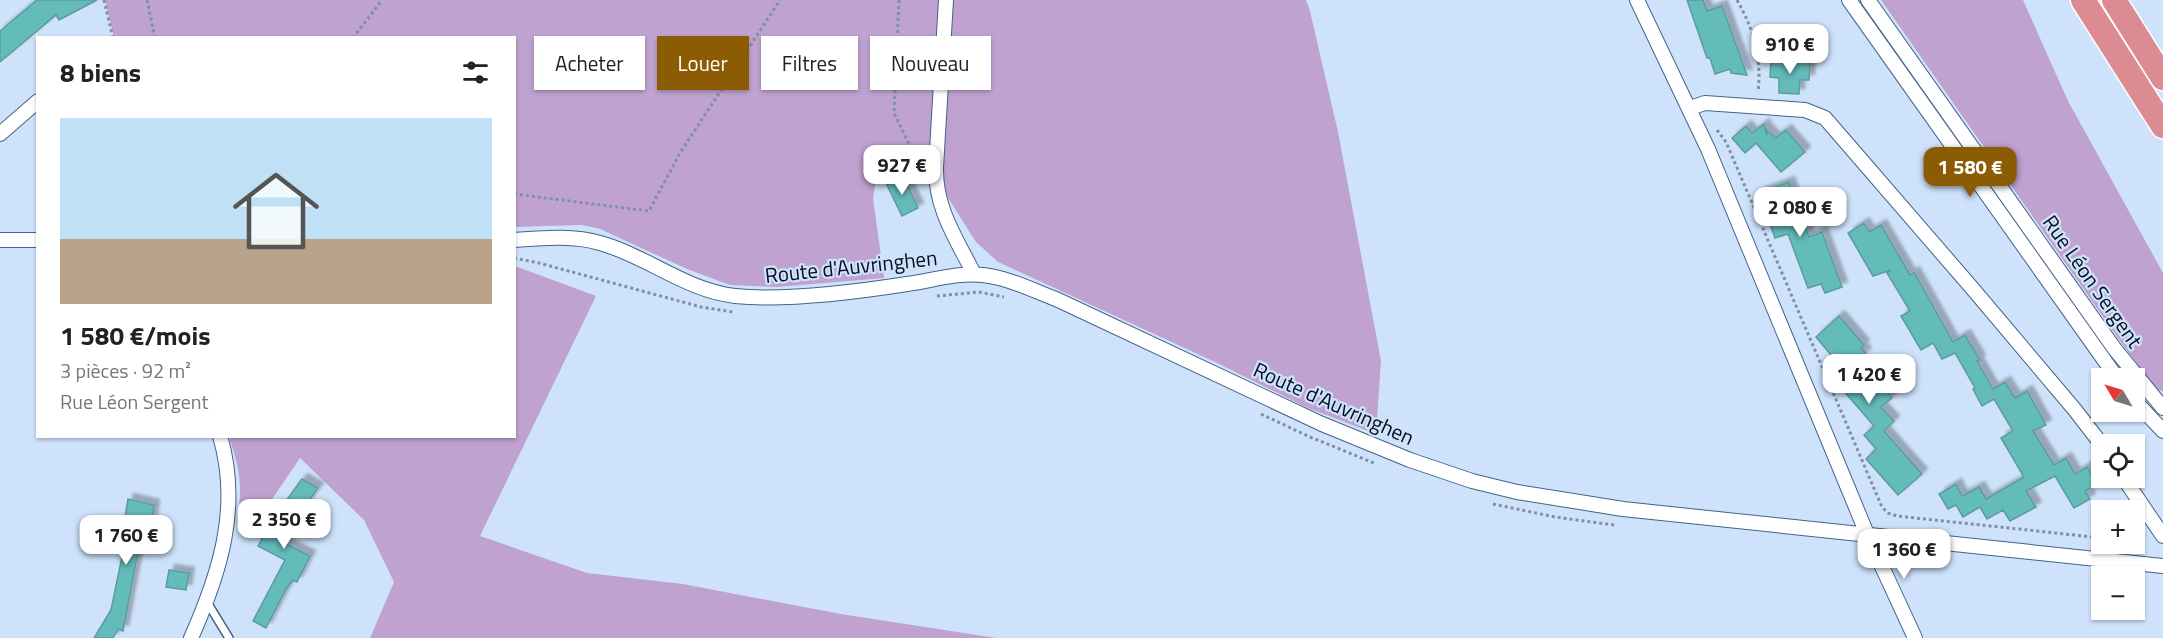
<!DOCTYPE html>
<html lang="fr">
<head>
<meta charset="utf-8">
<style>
  :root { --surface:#fff; --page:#f6f6f6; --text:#222; --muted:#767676; --line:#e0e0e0; --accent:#8c5c04 }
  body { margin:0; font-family:"Titillium Web",sans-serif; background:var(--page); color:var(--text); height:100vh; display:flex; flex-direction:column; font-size:22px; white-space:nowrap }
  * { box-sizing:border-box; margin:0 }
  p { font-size:20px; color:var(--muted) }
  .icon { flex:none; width:33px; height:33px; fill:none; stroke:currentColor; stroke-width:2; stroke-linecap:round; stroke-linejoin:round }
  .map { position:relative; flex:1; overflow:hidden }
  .details { position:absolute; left:36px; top:36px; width:480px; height:402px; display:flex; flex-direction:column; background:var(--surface); border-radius:0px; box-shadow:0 2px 4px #0004 }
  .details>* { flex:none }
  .guide { position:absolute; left:534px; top:36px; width:570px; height:54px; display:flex; gap:12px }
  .needle { width:39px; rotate:308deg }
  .tools { position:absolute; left:2091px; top:368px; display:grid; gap:12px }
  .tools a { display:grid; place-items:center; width:54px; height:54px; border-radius:0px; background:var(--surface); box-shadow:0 2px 4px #0004; font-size:30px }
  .price { position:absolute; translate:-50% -51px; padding:0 14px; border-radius:12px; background:#fff; color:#222; font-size:20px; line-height:39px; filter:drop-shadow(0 2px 3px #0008) }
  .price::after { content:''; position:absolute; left:50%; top:36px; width:18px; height:14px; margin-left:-9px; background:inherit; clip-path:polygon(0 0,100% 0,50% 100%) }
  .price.selected { background:var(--accent); color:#fff }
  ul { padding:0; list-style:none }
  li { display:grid; align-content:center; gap:12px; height:318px; padding:0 24px }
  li+li { border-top:2px solid var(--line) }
  li span { display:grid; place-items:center; height:186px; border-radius:0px; color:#555 }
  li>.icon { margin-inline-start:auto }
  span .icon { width:108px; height:108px; fill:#fffc; stroke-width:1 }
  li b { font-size:26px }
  h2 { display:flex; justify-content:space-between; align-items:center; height:72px; padding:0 24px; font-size:26px }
  .tag { padding:0 21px; border-radius:0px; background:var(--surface); box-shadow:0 2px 4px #0004; font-size:21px; line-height:54px }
  .tag.selected { background:var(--accent); color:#fff }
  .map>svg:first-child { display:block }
  .green { fill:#bfa2cf }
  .building { fill:#64bcba; stroke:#5b9c9a; stroke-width:1.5; filter:url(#shadow) }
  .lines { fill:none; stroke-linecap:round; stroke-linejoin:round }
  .lane-casing { stroke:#456286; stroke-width:10 }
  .street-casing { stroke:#456286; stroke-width:16 }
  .highway-casing { stroke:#fff; stroke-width:27 }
  .path { stroke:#7f90a4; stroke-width:3; stroke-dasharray:3 3; stroke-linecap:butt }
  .lane { stroke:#fff; stroke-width:7 }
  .street { stroke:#fff; stroke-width:14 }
  .highway { stroke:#dc8b93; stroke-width:24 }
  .labels { text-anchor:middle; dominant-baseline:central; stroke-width:4.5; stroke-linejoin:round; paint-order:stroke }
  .street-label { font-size:21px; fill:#040e1c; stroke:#cee3fb }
</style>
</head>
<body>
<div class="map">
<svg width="2163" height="638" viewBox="0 0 2163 638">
  <defs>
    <filter id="shadow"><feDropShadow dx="5.5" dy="-5.5" stdDeviation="1.5" flood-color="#0004"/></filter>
  </defs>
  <rect width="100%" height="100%" fill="#cee3fb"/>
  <g class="green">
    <path d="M105,0H1306L1310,11L1338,132L1381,361L1376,434L1308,408L1215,362L998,262L976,242L943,190L930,160L878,166L873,198L884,278L777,287L730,285L687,269L600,229L582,225L515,227L514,38L114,37Z"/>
    <path d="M1881,0H2023L2068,101L2163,273V391L2157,390L2120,341Z"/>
    <path d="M515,266L596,296L480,536L587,573L683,584L841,614L996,638H370L394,582L364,520L300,458L254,526L237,521C243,487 240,469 229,437L514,436Z"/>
  </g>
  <g class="building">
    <path d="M37,0H97L59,20L56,15L0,62V31Z"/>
    <path d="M1687,0H1703L1707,11L1722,6L1747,75L1731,73L1730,69L1715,74L1710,58H1707Z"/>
    <path d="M1771,60L1810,62L1809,80H1800L1799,94L1779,93V78L1770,77Z"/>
    <path d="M1764,124L1767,135V130L1775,138L1786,130L1805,152L1781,172L1756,143L1745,153L1732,138L1746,126L1752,133Z"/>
    <path d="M899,175L903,186L907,185L918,208L902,216L885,181Z"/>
    <path d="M1789,182L1809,237L1822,232L1842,287L1825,293L1821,284L1808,288L1788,234L1775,238L1759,193Z"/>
    <path d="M1864,223L1869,232L1881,225L1910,275L1914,272L1953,342L1965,335L1980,360L1977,361L1993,389L2005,382L2015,398L2027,391L2046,425L2033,431L2054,465L2066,458L2075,474L2087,467L2097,484L2085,491L2090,499L2074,508L2055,476L2026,491L2036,507L2010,521L2003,510L1987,519L1980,507L1963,517L1956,505L1948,509L1939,494L1956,484L1962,496L1979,487L1986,499L2024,477L2001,438L2013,431L1994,399L1982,406L1973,389L1975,388L1955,353L1942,359L1933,343L1921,350L1901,316L1910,311L1887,273L1891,270L1873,276L1848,233Z"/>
    <path d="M1839,316L1864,345L1861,348L1866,353L1858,359L1892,398L1881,407L1894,421L1884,431L1922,474L1898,495L1866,459L1876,449L1864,435L1874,426L1836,382L1846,373L1816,337Z"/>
    <path d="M302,479L318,488L280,541L310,556L297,582L293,580L285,591L266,628L253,621L285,560L258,546L262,539L260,537Z"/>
    <path d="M128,499L154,505L152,521L144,519L123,631L118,629L113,638H94L111,610L124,547L120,546Z"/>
    <path d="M169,570L189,573L186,590L166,587Z"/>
  </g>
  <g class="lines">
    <g class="lane-casing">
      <path id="lane" d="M207,602L229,638"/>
    </g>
    <g class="street-casing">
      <g id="street">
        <path d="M946,0L936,167C935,208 956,238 974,274"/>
        <path d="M1637,0L1708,149L1867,534L1915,638"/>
        <path d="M1849,0L2117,378"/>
        <path d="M1868,0L2114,348L2163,408"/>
        <path d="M1690,108L1705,103L1805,110L1825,118L1972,288L2075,410L2102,445"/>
        <path d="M0,134L38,101"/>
        <path d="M0,240H38"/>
        <path d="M514,240C543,238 573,235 600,243C647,256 685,290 735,296C785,301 856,292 907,284C931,281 958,272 983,275C1009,278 1032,290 1056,299L1322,424L1410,460L1472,481L1517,492L1623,509L2163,566"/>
        <path d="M2134,400L2163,431"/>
        <path d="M2123,477L2163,536"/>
        <path d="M191,638C220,573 241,507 220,436"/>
      </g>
    </g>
    <g class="highway-casing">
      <g id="highway">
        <path d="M2083,0L2163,126"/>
        <path d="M2114,0L2163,78"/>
      </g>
    </g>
    <g class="path">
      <path d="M104,0L113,38"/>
      <path d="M147,0L155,38"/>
      <path d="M899,0L894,113L920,167"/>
      <path d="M1737,0C1754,30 1762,57 1758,92"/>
      <path d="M353,38L382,0"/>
      <path d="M1717,130L1726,142L1882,507L1888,513L1897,516L2102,538"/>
      <path d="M514,194L649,211L680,153L780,0"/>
      <path d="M514,258L539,263L701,307L733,312"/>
      <path d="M937,296L979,292L1004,297"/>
      <path d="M1261,414L1310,437L1374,463"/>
      <path d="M1493,504L1555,517L1614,525"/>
      <path d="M2134,541L2145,535"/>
    </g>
    <use href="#lane" class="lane"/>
    <use href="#street" class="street"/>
    <use href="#highway" class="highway"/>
  </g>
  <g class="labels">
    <g class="street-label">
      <text transform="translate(851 266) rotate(-6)">Route d'Auvringhen</text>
      <text transform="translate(2093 281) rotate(55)">Rue Léon Sergent</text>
      <text transform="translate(1334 403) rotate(24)">Route d'Auvringhen</text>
    </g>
  </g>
</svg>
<div class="tools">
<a><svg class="needle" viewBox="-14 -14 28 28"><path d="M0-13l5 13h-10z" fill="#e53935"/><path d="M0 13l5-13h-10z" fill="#767676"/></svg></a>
<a><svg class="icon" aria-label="locate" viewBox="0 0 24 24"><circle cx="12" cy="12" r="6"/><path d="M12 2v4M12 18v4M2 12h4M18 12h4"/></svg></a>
<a>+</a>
<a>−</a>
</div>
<b class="price" style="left:1790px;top:75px">910 €</b>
<b class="price" style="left:902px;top:196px">927 €</b>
<b class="price selected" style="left:1970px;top:198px">1 580 €</b>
<b class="price" style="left:1800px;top:238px">2 080 €</b>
<b class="price" style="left:1869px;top:405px">1 420 €</b>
<b class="price" style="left:284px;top:550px">2 350 €</b>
<b class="price" style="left:126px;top:566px">1 760 €</b>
<b class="price" style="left:1904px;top:580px">1 360 €</b>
<div class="guide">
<a class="tag">Acheter</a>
<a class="tag selected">Louer</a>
<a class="tag">Filtres</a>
<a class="tag">Nouveau</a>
</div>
<section class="details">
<h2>8 biens<svg class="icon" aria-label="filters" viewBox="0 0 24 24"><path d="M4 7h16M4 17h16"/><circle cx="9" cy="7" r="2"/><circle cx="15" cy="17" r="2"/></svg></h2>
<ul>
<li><span style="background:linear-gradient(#bfe0f5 65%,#b9a48a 0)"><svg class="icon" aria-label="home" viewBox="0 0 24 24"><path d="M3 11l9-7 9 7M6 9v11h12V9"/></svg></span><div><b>1 580 €/mois</b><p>3 pièces · 92 m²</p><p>Rue Léon Sergent</p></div></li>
</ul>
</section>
</div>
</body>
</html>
